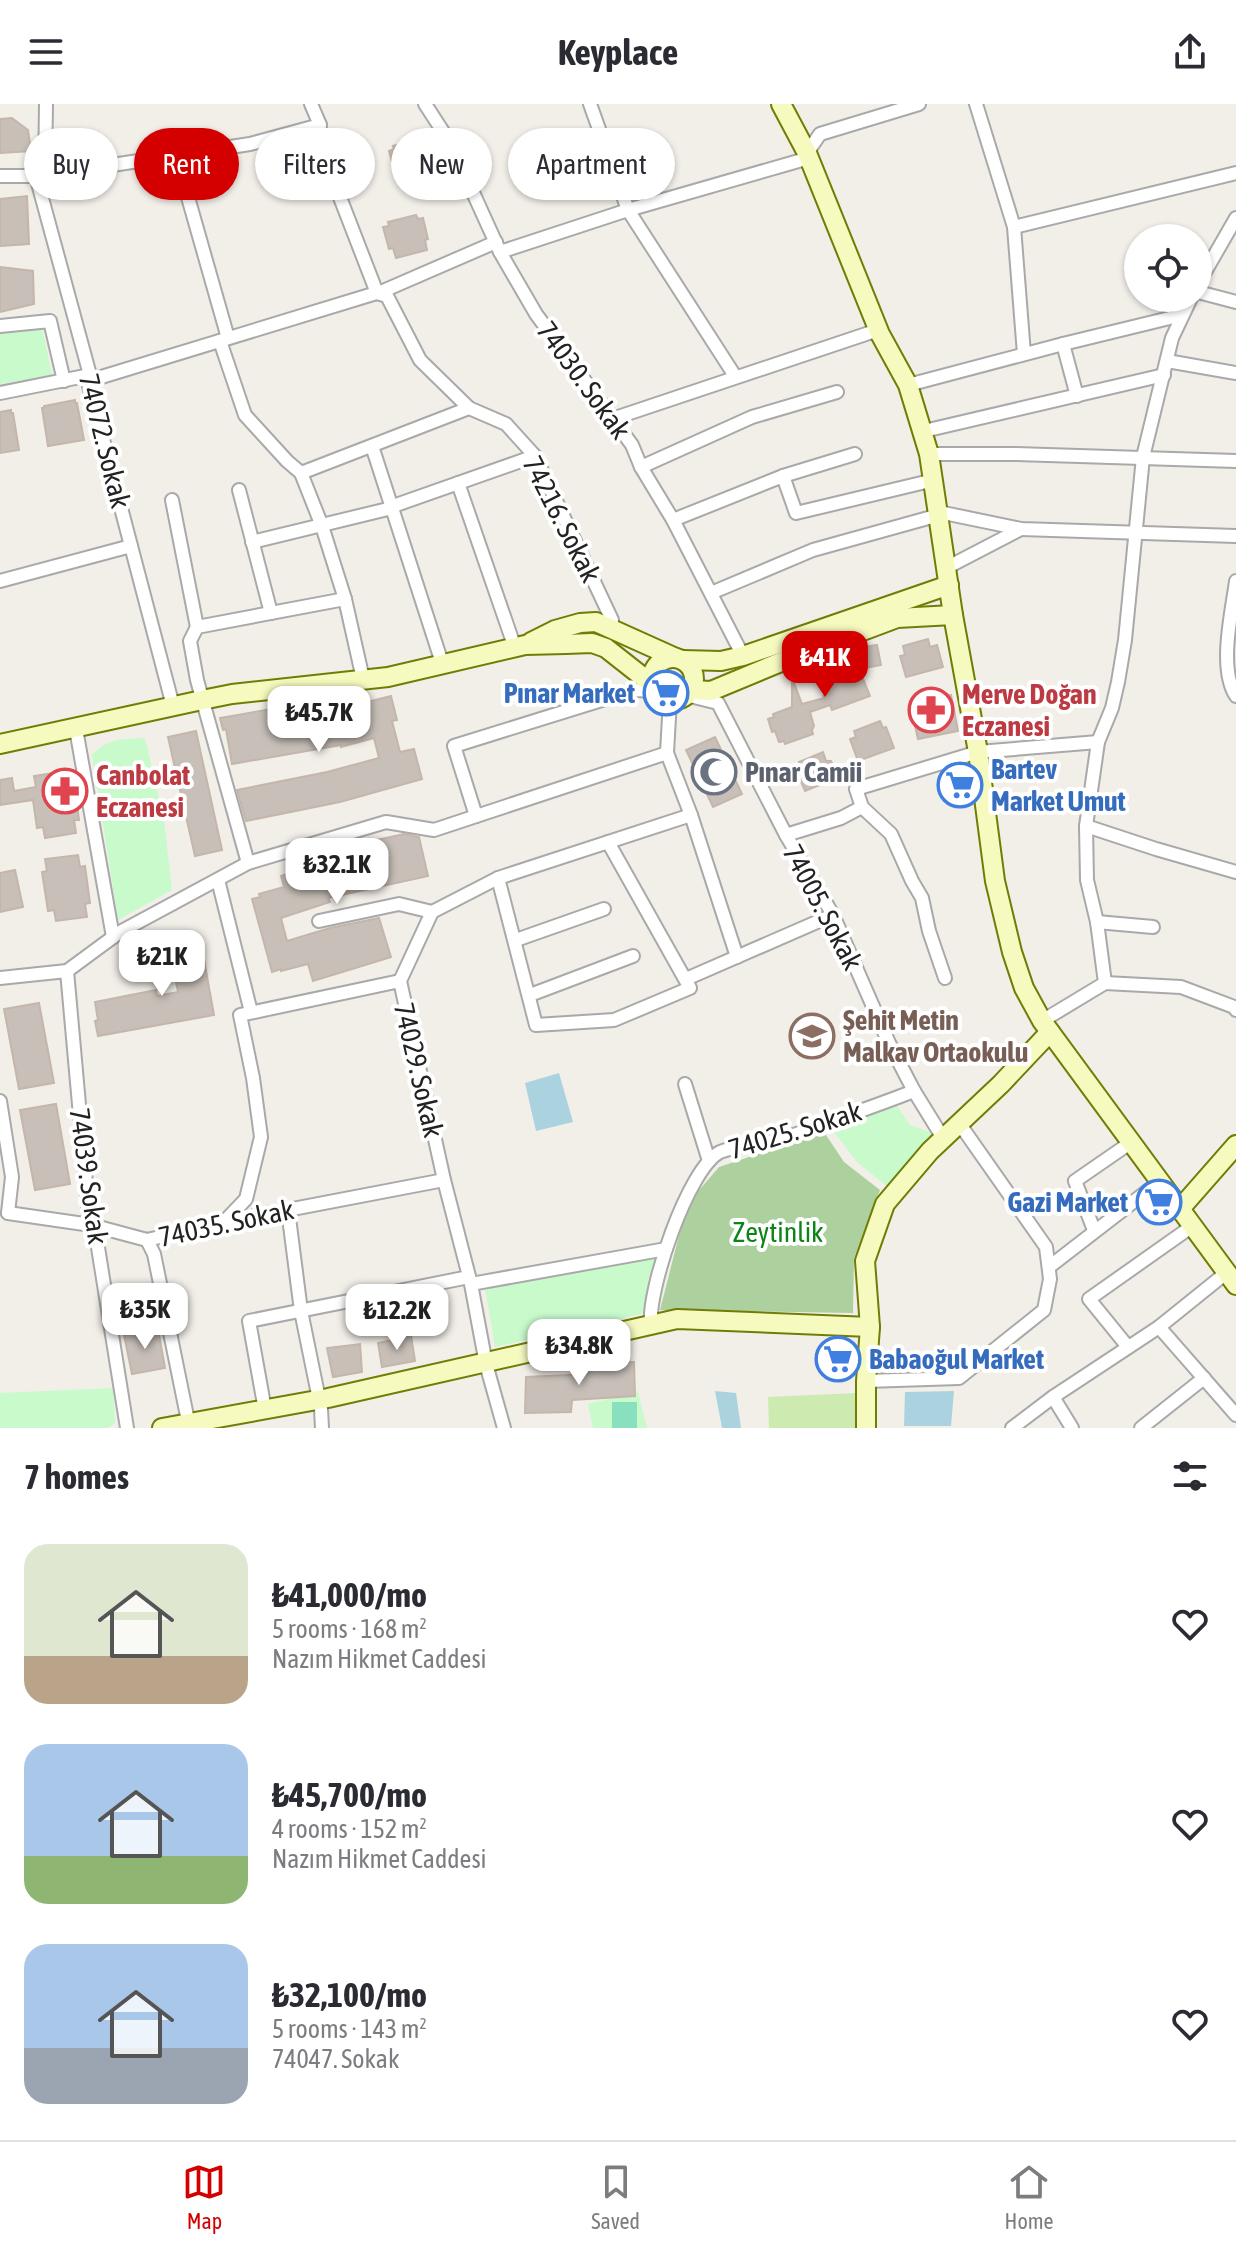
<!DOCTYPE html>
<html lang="en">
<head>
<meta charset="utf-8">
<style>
  :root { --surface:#fff; --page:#f2f2f3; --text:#2b2b33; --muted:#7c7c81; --line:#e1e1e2; --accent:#d40000 }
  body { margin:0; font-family:"Asap Condensed",sans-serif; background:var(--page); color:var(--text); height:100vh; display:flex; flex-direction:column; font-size:30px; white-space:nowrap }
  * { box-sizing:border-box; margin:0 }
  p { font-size:26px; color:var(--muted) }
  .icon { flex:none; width:44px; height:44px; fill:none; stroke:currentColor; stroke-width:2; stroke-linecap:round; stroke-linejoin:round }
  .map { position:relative; height:1324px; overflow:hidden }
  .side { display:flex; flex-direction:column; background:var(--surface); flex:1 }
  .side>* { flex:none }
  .guide { position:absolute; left:24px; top:24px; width:800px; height:72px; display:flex; gap:16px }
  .fabs { position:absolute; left:1124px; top:120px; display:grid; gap:16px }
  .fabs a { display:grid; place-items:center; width:88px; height:88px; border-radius:50%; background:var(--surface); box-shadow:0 2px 6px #0004; font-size:40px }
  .price { position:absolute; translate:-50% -68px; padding:0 18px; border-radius:16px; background:#fff; color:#222; font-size:26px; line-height:52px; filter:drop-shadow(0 2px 4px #0008) }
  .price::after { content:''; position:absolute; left:50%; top:48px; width:24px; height:18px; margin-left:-12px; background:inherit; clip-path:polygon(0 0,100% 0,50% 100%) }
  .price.selected { background:var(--accent); color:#fff }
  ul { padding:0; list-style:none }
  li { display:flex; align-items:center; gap:24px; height:200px; padding:0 24px }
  li span { display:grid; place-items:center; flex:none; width:224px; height:160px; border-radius:24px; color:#555 }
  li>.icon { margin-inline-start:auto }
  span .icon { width:96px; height:96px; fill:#fffc; stroke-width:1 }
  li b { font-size:34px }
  h2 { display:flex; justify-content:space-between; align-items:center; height:96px; padding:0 24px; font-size:34px }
  .pill { padding:0 28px; border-radius:36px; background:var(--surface); box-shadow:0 2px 6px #0004; font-size:28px; line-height:72px }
  .pill.selected { background:var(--accent); color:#fff }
  header { display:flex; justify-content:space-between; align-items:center; height:104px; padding:0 24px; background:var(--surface); font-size:36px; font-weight:700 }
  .dock { display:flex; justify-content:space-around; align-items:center; height:112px; border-top:2px solid var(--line); background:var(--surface); font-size:22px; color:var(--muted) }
  .dock a { display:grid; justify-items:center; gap:4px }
  .dock .selected { color:var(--accent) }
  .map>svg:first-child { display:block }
  .grass { fill:#cdebb0 }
  .forest { fill:#add19e }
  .park { fill:#c8facc }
  .pitch { fill:#88e0be }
  .water { fill:#aad3df }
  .building { fill:#c7bfb8; stroke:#c4b6ab; stroke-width:2 }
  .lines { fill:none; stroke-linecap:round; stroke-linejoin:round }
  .street-casing { stroke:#a9a9a9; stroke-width:16 }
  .secondary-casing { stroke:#707d05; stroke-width:22 }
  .street { stroke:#fff; stroke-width:12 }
  .secondary { stroke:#f7fabf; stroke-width:18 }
  .labels { text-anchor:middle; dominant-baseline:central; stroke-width:8; stroke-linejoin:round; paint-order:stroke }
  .street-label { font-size:28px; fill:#222; stroke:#fff }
  .shop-label { font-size:28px; font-weight:bold; fill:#366cbe; stroke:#fff; text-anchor:end }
  .health-label { font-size:28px; font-weight:bold; fill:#be3a42; stroke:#fff; text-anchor:start }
  .worship-label { font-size:28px; font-weight:bold; fill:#5b616d; stroke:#fff; text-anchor:start }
  .education-label { font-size:28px; font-weight:bold; fill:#785e54; stroke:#fff; text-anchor:start }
  .park-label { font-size:28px; fill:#0c8416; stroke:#fff }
</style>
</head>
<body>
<header><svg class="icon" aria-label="menu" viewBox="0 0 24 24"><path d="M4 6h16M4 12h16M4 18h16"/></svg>Keyplace<svg class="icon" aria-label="share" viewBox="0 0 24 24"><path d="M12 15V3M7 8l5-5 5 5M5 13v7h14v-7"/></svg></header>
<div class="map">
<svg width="1236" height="1324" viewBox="0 0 1236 1324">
  <rect width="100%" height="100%" fill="#f2efe9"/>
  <path class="grass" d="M856,1289V1324H769L768,1293Z"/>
  <path class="forest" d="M824,1028L844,1058L880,1086L854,1154L853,1209L660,1206L687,1100L719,1063Z"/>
  <g class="park">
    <path d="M42,223L52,271L0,280V227Z"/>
    <path d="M145,634L164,716L172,786L118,816L92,651C108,634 123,635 145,634Z"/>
    <path d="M895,999L910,1021L936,1030L887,1082L858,1059L831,1024Z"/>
    <path d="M658,1152L648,1175L646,1209L495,1243L485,1184Z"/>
    <path d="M113,1284L115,1319L108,1324H0V1289Z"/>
    <path d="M638,1288L647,1324H593L588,1300Z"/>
  </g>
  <rect class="pitch" x="612" y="1298" width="25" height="26"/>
  <g class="water">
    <path d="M559,969L573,1018L536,1027L525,979Z"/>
    <path d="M715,1287L736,1289L741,1324H722Z"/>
    <path d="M954,1287L951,1322H904L905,1288Z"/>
  </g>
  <g class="building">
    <path d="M12,14L28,26L31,47L0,49V15Z"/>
    <path d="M422,34L423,38L428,37L434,58L430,60L433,69L401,77L399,67L395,68L389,47L394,45L393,42Z"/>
    <path d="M27,92L29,140L0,142V95Z"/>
    <path d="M416,111L418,115L423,114L428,135L425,136L427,146L396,154L393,144L389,145L383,123L389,122L388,118Z"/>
    <path d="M0,163L33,167L34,200L0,208Z"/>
    <path d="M75,296V299H77L84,336L48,342L42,304H44V302Z"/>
    <path d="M11,306V309H13L19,346L0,349V308Z"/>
    <path d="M928,535L930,543L937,541L943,563L906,573L900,552L905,551L903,542Z"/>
    <path d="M877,541L881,561L859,565L870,592L832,606L830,601L810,608L814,622L812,626L813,630L785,640L784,637L779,638L775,627L772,628L768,615L774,613L773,610L792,603V579H794L802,600L824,594L823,592L828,590L821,572L866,554L864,543Z"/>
    <path d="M951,591L958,627L918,635L910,600Z"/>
    <path d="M391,592L397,616L392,617L400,648L414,645L422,675L340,698L246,717L237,686L327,668L379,654L374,634L341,643V641L232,660L226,625L223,626L220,614L317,597L320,610Z"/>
    <path d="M880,617L883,624L886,623L894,644L858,657L850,635L856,633L854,627Z"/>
    <path d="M196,627L222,746L195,752L168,633Z"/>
    <path d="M715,633L742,690L713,703L686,646Z"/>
    <path d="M823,648L826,657H831L838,674L805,687L796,666L802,664L799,658Z"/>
    <path d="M67,667L69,679L74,678L79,716H74L76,729L45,734L43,723L37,724L33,696L0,701V676L12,674L14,687L36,683L34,672Z"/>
    <path d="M404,730L419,733L428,772L328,794L330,798L281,814L287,837L330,824L379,814L391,853L313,877L308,860L281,867V865L272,868L252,795L260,793L259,790L284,783L281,772L328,757L326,747Z"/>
    <path d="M78,751L80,763L85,762L90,799L85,800L87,813L56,817L54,806L48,807L42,768L47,767L45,755Z"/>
    <path d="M15,766L23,803L0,808V769Z"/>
    <path d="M188,837V842L201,839L214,911L98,932L95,917L98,916L95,898L156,886L157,892L178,888L169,841Z"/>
    <path d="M39,899L54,979L19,985L4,905Z"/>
    <path d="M56,1000L70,1080L35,1086L20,1006Z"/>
    <path d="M149,1224L150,1226L158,1225L165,1264L132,1270L124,1231Z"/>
    <path d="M411,1232L415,1257L382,1263L378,1239Z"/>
    <path d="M360,1240L362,1268L333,1273L327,1244Z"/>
    <path d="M634,1258L635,1292L572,1296L571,1308L525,1309L526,1273L589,1270V1260Z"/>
  </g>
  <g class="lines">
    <g class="street-casing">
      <g id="street">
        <path d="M311,0L320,21L317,34L377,189L387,192L420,256L469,304L506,320L535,352L612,516L609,524"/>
        <path d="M425,0L451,40L500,148L536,210L632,341L641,363L673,416L743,552"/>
        <path d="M590,0L628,106L735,272"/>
        <path d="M976,0L1014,123L1236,69"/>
        <path d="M807,49L820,30L919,0"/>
        <path d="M176,51L228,234"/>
        <path d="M45,71L46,0"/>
        <path d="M0,72H40L250,40L320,21"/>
        <path d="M36,72L90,271L88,278L173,602"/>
        <path d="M1014,123L1024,250"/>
        <path d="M500,148L628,106L809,54"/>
        <path d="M1198,180L1236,114"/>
        <path d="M1198,188L1236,198"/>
        <path d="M0,222L50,217L64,277"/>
        <path d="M220,237L245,311L287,357L301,369L322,422L345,495L363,575"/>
        <path d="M1063,240L1077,292"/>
        <path d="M1167,257L1236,269"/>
        <path d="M908,281L1063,240L1182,211"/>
        <path d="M0,289L90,271L98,274L383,187L496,138"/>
        <path d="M612,315L878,226"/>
        <path d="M924,327L1164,271"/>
        <path d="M372,342L443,562"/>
        <path d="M929,350H1016L1236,357"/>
        <path d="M641,363L752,313L837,288"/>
        <path d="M301,369L469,304"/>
        <path d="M783,372L796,409L934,376"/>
        <path d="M458,379L515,544"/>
        <path d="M239,386L271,509"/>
        <path d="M172,396L197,523"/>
        <path d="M939,408L1021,425L1236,432"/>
        <path d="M673,416L783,372L855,350"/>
        <path d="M252,438L392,404L396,401L535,352"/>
        <path d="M946,464L1021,425"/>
        <path d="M0,477L131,442"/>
        <path d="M1236,477C1232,508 1218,564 1236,592"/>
        <path d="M711,489L813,446L939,411"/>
        <path d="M690,592L718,599L786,731L833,811L889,939L914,987L943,1034"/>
        <path d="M670,595L667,649L691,711L737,853"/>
        <path d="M76,625L113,833"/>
        <path d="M862,703L891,730L912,777L922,794L929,827L945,874"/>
        <path d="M476,712L454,642L634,586L656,587"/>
        <path d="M1086,722L1156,745L1236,768"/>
        <path d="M786,731L841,714L862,703L856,685L978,648L1098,638"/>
        <path d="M248,759L197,576L190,537L197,523L345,495"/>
        <path d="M498,774L536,921L614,916L690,884L608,738"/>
        <path d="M218,776L251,908"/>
        <path d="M319,817L399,800L432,808"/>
        <path d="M1097,818L1153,823"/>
        <path d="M516,836L604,805"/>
        <path d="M67,867L89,1112L96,1131L127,1324"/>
        <path d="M0,874L67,867L120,828L248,759L386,718L434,726L667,649"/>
        <path d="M686,875L833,811"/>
        <path d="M1105,879L1181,883L1234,903L1236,906"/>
        <path d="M530,891L633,852"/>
        <path d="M1042,917L1105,879L1097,818L1087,776L1086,722L1098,638L1112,604L1118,578L1125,536L1143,353L1172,234L1191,194"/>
        <path d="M685,980L709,1057"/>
        <path d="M0,997L12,1073L8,1109"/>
        <path d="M288,1106L301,1207L321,1305L322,1324"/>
        <path d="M8,1109L91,1121L147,1136L224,1118L444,1076"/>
        <path d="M224,1118L246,1095L261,1033L253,974L240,911L400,877"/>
        <path d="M1094,1126L1075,1077L1130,1039"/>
        <path d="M147,1136L154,1150L187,1312L192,1324"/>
        <path d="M1049,1163L1159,1078"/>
        <path d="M471,1180L666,1145"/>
        <path d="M651,1221C647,1187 688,1064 720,1048C736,1041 758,1042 775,1037C791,1033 806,1026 821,1021C852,1010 883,999 914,987"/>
        <path d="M1159,1223L1236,1311"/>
        <path d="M1128,1243L1089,1195L1191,1123"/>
        <path d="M866,1277L959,1274L1044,1206L1050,1175L1046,1143L959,1019"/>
        <path d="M1053,1293L1072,1324"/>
        <path d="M265,1306L249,1217L469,1173"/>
        <path d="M504,1324L486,1260L471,1180L444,1076L400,877L432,808L498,774L691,711"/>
        <path d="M1012,1324L1053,1293L1159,1223L1226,1169"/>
        <path d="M1141,1324L1204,1274"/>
      </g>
    </g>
    <g class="secondary-casing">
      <g id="secondary">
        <path d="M781,0L807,49L880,230L908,281L929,350L953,511L978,648L995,777L1012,848L1024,884L1042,917L1236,1181"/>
        <path d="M531,538L555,526L580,519L596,518L676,554"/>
        <circle cx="673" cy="575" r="21"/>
        <path d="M683,556L721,557L743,552L949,481"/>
        <path d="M692,586L711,587L793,553L897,514L953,511"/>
        <path d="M0,640L202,596L232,590L388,573L525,541L566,540L592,539L606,544L653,581"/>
        <path d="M1179,1106L1236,1041"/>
        <path d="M162,1324L328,1294L677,1215L870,1223"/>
        <path d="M866,1324V1277L870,1223L865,1157L885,1100L930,1047L1001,980L1050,928"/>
      </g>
    </g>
    <use href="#street" class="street"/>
    <use href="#secondary" class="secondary"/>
  </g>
  <defs>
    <g id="supermarket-ring" transform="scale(2.3)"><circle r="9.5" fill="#fff" stroke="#3f7fe0" stroke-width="1.5"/><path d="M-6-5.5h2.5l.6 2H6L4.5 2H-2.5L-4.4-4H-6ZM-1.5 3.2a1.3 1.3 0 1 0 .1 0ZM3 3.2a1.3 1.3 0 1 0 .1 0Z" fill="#3f7fe0"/></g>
    <g id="pharmacy-ring" transform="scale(2.3)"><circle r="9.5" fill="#fff" stroke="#e0444e" stroke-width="1.5"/><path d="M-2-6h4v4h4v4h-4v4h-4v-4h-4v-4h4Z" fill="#e0444e"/></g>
    <g id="mosque-ring" transform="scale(2.3)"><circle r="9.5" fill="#fff" stroke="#6b7280" stroke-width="1.5"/><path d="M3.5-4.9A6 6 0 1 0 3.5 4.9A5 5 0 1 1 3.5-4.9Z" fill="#6b7280"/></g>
    <g id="school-ring" transform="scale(2.3)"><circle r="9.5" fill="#fff" stroke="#8d6e63" stroke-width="1.5"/><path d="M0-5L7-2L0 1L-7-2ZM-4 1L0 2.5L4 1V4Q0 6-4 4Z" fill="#8d6e63"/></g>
  </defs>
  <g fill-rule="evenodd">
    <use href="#supermarket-ring" x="666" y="589"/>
    <use href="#pharmacy-ring" x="931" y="606"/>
    <use href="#mosque-ring" x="714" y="668"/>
    <use href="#supermarket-ring" x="960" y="681"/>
    <use href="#pharmacy-ring" x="65" y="687"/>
    <use href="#school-ring" x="812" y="932"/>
    <use href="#supermarket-ring" x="1159" y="1098"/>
    <use href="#supermarket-ring" x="838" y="1255"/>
  </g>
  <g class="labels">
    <g class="street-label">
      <text transform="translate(584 276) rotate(54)">74030. Sokak</text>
      <text transform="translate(105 337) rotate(76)">74072. Sokak</text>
      <text transform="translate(562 415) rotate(63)">74216. Sokak</text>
      <text transform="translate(823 803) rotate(62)">74005. Sokak</text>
      <text transform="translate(419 966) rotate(77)">74029. Sokak</text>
      <text transform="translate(795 1026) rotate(-17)">74025. Sokak</text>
      <text transform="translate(89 1072) rotate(82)">74039. Sokak</text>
      <text transform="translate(226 1119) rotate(-12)">74035. Sokak</text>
    </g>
    <g class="shop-label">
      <text x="635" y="589">Pınar Market</text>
      <text x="991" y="665" text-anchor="start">Bartev<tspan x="991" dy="32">Market Umut</tspan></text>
      <text x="1128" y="1098">Gazi Market</text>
      <text x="869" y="1255" text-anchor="start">Babaoğul Market</text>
    </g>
    <g class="health-label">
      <text x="962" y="590">Merve Doğan<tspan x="962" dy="32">Eczanesi</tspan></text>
      <text x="96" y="671">Canbolat<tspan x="96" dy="32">Eczanesi</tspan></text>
    </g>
    <g class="worship-label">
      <text x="745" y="668">Pınar Camii</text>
    </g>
    <g class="education-label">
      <text x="843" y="916">Şehit Metin<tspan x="843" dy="32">Malkav Ortaokulu</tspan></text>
    </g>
    <g class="park-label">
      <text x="778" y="1128">Zeytinlik</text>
    </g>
  </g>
</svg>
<div class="fabs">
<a><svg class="icon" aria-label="locate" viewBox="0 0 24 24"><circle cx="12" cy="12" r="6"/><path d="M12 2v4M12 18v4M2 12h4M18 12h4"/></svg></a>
</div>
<b class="price selected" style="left:825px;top:595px">₺41K</b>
<b class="price" style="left:319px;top:650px">₺45.7K</b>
<b class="price" style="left:337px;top:802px">₺32.1K</b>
<b class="price" style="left:162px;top:894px">₺21K</b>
<b class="price" style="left:145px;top:1247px">₺35K</b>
<b class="price" style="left:397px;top:1248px">₺12.2K</b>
<b class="price" style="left:579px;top:1283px">₺34.8K</b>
<div class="guide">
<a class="pill">Buy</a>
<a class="pill selected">Rent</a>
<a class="pill">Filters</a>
<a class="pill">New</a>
<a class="pill">Apartment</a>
</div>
</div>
<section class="side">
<h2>7 homes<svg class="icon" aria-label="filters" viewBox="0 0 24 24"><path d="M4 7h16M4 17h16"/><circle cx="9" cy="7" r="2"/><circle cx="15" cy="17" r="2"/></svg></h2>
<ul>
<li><span style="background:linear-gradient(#dfe7d0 70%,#b9a48a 0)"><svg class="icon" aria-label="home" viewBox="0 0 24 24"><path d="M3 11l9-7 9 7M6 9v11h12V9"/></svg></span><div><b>₺41,000/mo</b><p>5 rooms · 168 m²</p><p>Nazım Hikmet Caddesi</p></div><svg class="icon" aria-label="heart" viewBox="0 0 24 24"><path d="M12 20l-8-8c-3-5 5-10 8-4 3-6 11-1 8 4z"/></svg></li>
<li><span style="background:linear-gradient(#a9c7e8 70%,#8fb573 0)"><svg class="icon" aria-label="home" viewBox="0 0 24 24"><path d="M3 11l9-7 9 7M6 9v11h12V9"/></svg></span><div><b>₺45,700/mo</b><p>4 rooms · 152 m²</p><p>Nazım Hikmet Caddesi</p></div><svg class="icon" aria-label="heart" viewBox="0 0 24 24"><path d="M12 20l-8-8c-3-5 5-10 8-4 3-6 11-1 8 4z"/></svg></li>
<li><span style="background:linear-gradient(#a9c7e8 65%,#9aa5b1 0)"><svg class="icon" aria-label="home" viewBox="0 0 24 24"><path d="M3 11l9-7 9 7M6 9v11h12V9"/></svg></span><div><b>₺32,100/mo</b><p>5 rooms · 143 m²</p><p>74047. Sokak</p></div><svg class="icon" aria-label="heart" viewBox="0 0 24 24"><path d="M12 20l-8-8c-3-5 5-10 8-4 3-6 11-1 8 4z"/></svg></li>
</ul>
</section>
<nav class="dock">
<a class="selected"><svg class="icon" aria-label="map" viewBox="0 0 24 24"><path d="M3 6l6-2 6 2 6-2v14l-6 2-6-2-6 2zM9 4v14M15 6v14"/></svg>Map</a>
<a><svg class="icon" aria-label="saved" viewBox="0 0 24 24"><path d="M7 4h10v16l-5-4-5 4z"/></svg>Saved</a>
<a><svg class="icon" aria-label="home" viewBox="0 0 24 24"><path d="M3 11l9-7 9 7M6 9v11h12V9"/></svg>Home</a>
</nav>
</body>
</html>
